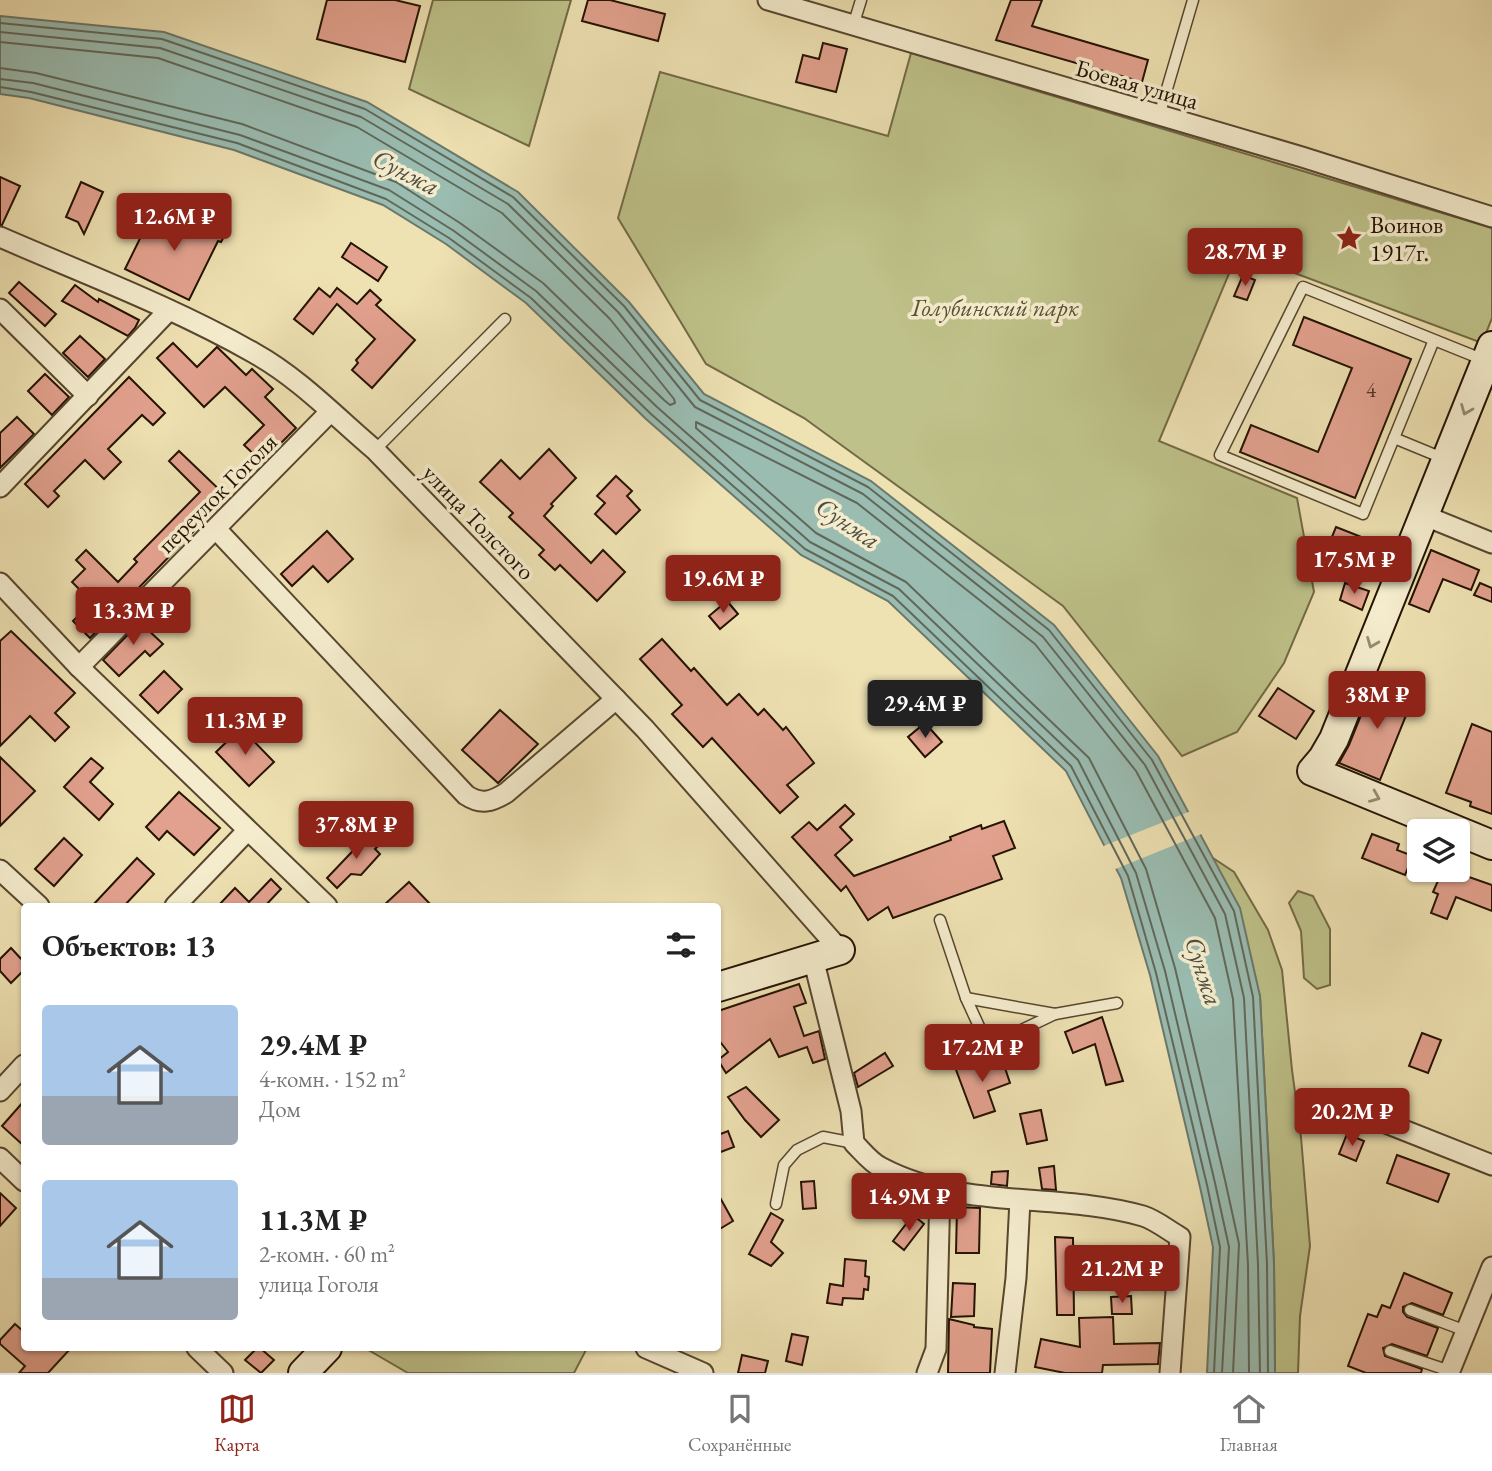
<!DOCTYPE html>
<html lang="ru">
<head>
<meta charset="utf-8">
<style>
  :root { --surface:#fff; --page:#f2f2f2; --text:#222; --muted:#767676; --line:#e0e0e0; --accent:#8f2418 }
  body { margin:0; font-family:"EB Garamond",serif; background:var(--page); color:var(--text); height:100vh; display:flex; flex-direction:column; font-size:26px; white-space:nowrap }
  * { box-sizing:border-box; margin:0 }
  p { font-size:23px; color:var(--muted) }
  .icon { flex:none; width:38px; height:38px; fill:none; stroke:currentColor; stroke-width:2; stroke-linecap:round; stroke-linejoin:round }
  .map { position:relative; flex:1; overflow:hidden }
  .details { position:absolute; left:21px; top:903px; width:700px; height:448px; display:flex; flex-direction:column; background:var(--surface); border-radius:7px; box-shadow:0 2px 5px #0004 }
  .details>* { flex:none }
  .fabs { position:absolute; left:1407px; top:819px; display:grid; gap:14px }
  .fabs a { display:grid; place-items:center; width:63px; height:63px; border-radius:7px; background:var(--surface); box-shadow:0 2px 5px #0004; font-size:35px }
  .price { position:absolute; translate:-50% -60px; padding:0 16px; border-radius:7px; background:var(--accent); color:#fff; font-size:23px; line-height:46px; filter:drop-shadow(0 2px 4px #0008) }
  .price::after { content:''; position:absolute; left:50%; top:42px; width:21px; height:16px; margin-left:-10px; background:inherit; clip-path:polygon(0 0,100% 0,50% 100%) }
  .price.selected { background:#222; color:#fff }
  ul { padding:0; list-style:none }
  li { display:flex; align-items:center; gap:21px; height:175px; padding:0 21px }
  li span { display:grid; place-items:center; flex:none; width:196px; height:140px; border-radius:7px; color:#555 }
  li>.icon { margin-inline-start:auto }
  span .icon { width:84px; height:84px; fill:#fffc; stroke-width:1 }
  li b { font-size:30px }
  h2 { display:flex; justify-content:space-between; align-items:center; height:84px; padding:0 21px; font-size:30px }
  .menu { display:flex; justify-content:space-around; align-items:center; height:98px; border-top:2px solid var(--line); background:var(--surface); font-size:19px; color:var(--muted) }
  .menu a { display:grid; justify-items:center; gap:4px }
  .menu .selected { color:var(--accent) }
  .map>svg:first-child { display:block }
  .green { fill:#bec189; stroke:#726a46; stroke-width:2 }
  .water { fill:#9abcb1; stroke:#6b786b; stroke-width:2 }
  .pier { fill:#eee1b2 }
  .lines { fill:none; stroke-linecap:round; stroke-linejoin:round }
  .shore { stroke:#60685a; stroke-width:2 }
  .building { fill:#e2a18e; stroke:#251303; stroke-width:2 }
  .service-casing { stroke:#57462f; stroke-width:13 }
  .minor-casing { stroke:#57462f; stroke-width:23 }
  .secondary-casing { stroke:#251303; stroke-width:32 }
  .service { stroke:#f4eccd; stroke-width:10 }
  .minor { stroke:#f4eccd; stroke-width:19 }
  .secondary { stroke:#f4eccd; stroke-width:28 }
  .oneway { stroke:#978a72 }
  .labels { text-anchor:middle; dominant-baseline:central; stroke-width:7; stroke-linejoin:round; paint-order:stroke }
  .number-label { font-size:21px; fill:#543626 }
  .street-label { font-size:24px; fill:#251303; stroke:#f4eccd }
  .poi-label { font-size:24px; fill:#251303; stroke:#f4eccd; text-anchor:start }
  .park-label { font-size:24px; font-style:italic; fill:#5b5032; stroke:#f4eccd }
  .water-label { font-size:26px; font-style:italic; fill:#4e4e40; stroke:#f4eccd }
</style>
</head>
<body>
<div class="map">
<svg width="1492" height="1373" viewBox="0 0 1492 1373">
  <rect width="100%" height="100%" fill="#eee1b2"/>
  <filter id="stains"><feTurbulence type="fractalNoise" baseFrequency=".00286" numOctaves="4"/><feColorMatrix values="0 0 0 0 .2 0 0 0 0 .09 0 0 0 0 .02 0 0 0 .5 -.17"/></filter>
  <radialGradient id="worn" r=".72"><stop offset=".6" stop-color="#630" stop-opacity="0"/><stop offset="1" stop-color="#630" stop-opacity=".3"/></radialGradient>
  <g class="green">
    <path d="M433,0H571L529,146L409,89Z"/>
    <path d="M911,53L1492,228V318L1482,343L1238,252L1159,441L1297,498L1314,592L1284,663L1237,732L1182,756L1063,606L804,418L706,364L618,218L660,72L888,136Z"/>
    <path d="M1213,858L1234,872L1268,930L1282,970L1292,1070L1301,1137L1310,1246L1300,1316L1298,1373H1275L1274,1264L1260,996Z"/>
    <path d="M1298,891L1313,896L1330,929V985L1317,989L1304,978L1301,931L1289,903Z"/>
    <path d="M365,1348H587L574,1373H408Z"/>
  </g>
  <path class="water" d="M0,16L164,32L367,102L518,192L629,302L704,394L871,481L1054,625L1158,756L1240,908L1260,996L1274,1264L1275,1373H1207L1213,1247L1200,1187L1150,975L1121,878L1066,771L888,601L801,555L646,419L526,303L446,244L383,205L234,150L29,98L0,94Z"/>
  <path class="pier" d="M1191,811L1204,833L1113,870L1101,847Z"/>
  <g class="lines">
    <g class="shore">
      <path d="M0,23L162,39L365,109L513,197L624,306L700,400L868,487L1049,630L1152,760L1234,911L1253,997L1267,1264L1268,1373"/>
      <path d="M0,32L160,48L361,117L508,204L618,312L695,407L863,494L1043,637L1145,765L1225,914L1244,998L1258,1264L1260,1373"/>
      <path d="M0,42L158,58L357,127L502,213L610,319L674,399L675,403L670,405L664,400L543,283L460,223L396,182L242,124L36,73L0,68"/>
      <path d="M0,79L33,83L240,135L389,190L454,231L536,291L657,407L810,542L899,589L1078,760L1136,873L1165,971L1215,1183L1229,1247L1222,1373"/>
      <path d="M0,87L31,92L237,143L386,199L449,238L531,298L651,414L805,549L893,596L1071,766L1128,876L1156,973L1207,1185L1220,1247L1214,1373"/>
      <path d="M1233,1373L1239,1244L1225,1180L1175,968L1146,869L1089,758L906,582L816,533L696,428V422L857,503L1035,644L1136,771L1215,918L1233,999L1248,1265L1249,1373"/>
    </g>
  </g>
  <g class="building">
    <path d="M327,0H395L420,6L405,62L317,39Z"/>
    <path d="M588,0H610L665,14L658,41L582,21Z"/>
    <path d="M1011,0H1042L1032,26L1148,60L1142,82L996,40Z"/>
    <path d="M823,43L847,49L836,92L796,82L803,55L819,59Z"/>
    <path d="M0,177L20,186L2,225H0Z"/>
    <path d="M81,182L103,192L84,234L78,222L66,217Z"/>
    <path d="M154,210L192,228L195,222L212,231L216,223L228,229L221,242L218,241L189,300L125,269Z"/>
    <path d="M351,243L387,267L378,281L342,257Z"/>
    <path d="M1243,275L1255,280L1247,300L1234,296Z"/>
    <path d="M19,282L56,314L45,326L9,293Z"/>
    <path d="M75,285L98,302L99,299L139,320L135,328L128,336L62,301Z"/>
    <path d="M319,288L330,297L337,288L357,304L370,290L381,300L376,305L415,340L372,388L352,370L358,363L356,360L375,339L337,304L313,334L294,319Z"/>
    <path d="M1304,317L1411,359L1355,498L1240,452L1251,425L1318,452L1352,368L1293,345Z"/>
    <path d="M80,336L105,359L88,377L63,353Z"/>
    <path d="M173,343L197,367L217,347L246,375L252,369L273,389L265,397L296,428L262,462L244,445L264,425L225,387L204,407L157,358Z"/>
    <path d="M45,374L69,397L52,415L28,391Z"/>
    <path d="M129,377L165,413L153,425L142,415L108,449L121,462L104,479L85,460L54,491L59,496L48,507L25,484Z"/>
    <path d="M17,417L34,434L0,468V433Z"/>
    <path d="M549,449L576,478L551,504L553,506L544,516L591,563L603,550L625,572L597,601L560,565L555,570L539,555L544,550L509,517L513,513L480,482L501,460L520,479Z"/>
    <path d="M179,451L227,497L90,638L73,621L92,602L72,582L85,569L76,560L86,550L118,582L137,562L134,559L200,492L169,461Z"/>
    <path d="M616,476L632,491L627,496L640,510L616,534L595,514L605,503L597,496Z"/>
    <path d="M1336,527L1364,538L1350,573L1322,561Z"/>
    <path d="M327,531L353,559L328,582L313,566L292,586L281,574Z"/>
    <path d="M1431,550L1479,570L1471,590L1443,579L1429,612L1409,604Z"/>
    <path d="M1345,583L1369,591L1362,610L1340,600Z"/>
    <path d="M1480,583L1492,588V602L1474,595Z"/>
    <path d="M727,601L738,614L720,629L709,616Z"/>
    <path d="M149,613L155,619L146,628L163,644L150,656L145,651L119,676L103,660Z"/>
    <path d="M11,631L75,693L55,713L69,727L55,741L30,716L0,746V641Z"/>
    <path d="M662,639L691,671L694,668L727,705L739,694L758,715L764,709L783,730L786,727L814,763L787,785L798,797L780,813L712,738L703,747L672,714L682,705L640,659Z"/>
    <path d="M164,671L182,689L158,713L140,695Z"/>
    <path d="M1374,683L1413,698L1380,780L1339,763L1349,745Z"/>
    <path d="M1278,688L1314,711L1296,739L1259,716Z"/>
    <path d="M500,710L538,744L498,783L462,750Z"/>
    <path d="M925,723L942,742L925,757L908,737Z"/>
    <path d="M1472,724L1492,732V814L1470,806L1471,802L1446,793Z"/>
    <path d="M241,728L274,762L249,786L216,752Z"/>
    <path d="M0,757L35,791L0,826Z"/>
    <path d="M91,758L103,768L90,782L113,804L99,820L64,787Z"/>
    <path d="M179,792L220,828L194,855L167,831L159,840L146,827Z"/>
    <path d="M845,805L854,814L840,827L852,840L835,855L854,876L951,840L950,837L981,825L982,829L1004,821L1015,848L993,856L1002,879L893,918L888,907L868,920L846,886L841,891L792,837L809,822L817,830Z"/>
    <path d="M369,834L380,844L375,849L380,854L361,875L351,874L337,888L327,878Z"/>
    <path d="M1372,834L1399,844L1397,850L1413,856L1405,875L1362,858Z"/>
    <path d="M64,838L82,855L54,886L35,869Z"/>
    <path d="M137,858L154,874L124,906H92Z"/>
    <path d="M1449,870L1492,885V911L1456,897L1447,919L1431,913L1438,894L1433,892L1441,874L1446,876Z"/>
    <path d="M271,879L281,889L265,906H218L235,888L249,902Z"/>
    <path d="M409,882L432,906H383Z"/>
    <path d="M11,948L24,962V970L11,983L0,971V959Z"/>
    <path d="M799,984L806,1003L794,1007L804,1036L819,1031L825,1059L813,1063L807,1047L779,1057L770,1039L726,1073L718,1060L728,1052L718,1039V1011Z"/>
    <path d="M1102,1017L1123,1081L1106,1085L1095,1044L1073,1053L1065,1032Z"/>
    <path d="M1422,1033L1441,1040L1428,1073L1409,1066Z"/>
    <path d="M885,1053L893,1066L858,1087L854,1073Z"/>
    <path d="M977,1059L980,1067L1002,1059L1010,1083L988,1091L995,1111L974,1118L955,1067Z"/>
    <path d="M746,1087L779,1120L761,1137L745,1120L728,1097Z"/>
    <path d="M24,1101V1146L2,1126Z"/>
    <path d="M1041,1110L1047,1140L1027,1144L1020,1114Z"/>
    <path d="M728,1131L734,1147L718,1153V1135Z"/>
    <path d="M1347,1134L1364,1141L1356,1161L1339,1154Z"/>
    <path d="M1397,1155L1449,1174L1438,1202L1387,1183Z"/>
    <path d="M1054,1166L1056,1190L1042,1189L1039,1168Z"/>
    <path d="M1008,1171L1007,1186L991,1184L992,1172Z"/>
    <path d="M814,1181L816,1208L803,1209L801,1182Z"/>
    <path d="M0,1193L16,1208L0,1226Z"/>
    <path d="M718,1194L733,1221L718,1230Z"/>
    <path d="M957,1207L980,1208L979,1253H956Z"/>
    <path d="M771,1213L783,1220L771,1242L783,1253L771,1266L749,1254Z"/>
    <path d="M913,1215L924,1224L904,1250L893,1241Z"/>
    <path d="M1055,1237L1073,1238L1074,1315H1057Z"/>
    <path d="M845,1259L866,1261L865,1276L869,1277L868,1290L864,1289L863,1299L843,1298L842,1305L827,1303L830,1284L843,1286Z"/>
    <path d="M1404,1273L1452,1293L1443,1315L1412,1303L1403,1307V1312L1407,1317L1438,1328L1427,1356L1392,1344L1383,1348L1385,1356L1422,1369L1421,1373H1366L1348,1366L1368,1314L1377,1317L1382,1305L1390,1308Z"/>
    <path d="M953,1283L975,1284L974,1316L951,1317Z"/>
    <path d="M1131,1296L1132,1314H1112L1111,1297Z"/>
    <path d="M1113,1317L1114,1344L1160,1343L1158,1364L1103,1365L1102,1373H1065L1035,1367L1041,1339L1080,1347L1079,1318Z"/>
    <path d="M949,1319L974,1325V1327L992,1329L990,1373H948Z"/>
    <path d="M15,1324L24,1332V1348H71L48,1373H19L25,1366L0,1344V1340Z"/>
    <path d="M792,1334L808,1337L802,1365L786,1361Z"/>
    <path d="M257,1348H260L274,1360L261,1373L245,1360Z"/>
    <path d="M742,1355L768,1361L765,1373H738Z"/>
  </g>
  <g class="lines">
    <g class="service-casing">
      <g id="service">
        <path d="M853,26L861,0"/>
        <path d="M1159,116L1193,0"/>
        <path d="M1434,340L1363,514L1220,455L1303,287L1484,360"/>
        <path d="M1394,438L1445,459"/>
        <path d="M375,450L505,319"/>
        <path d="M940,920L966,998L988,1046L1055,1014"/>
        <path d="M966,998L1055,1014L1117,1003"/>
        <path d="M776,1204L784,1165L797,1150L823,1137L854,1143"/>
        <path d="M1410,1310L1466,1331"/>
        <path d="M1390,1351L1450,1371"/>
      </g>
    </g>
    <g class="minor-casing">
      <g id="minor">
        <path d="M768,0L1302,157L1492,217"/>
        <path d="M0,237C85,274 173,307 254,353C299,378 336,417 375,450L645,729L840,950"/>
        <path d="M0,309L88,396"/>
        <path d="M0,487L169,310"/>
        <path d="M1423,515L1492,543"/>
        <path d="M216,529L466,795C481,805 491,802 506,793L616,699"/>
        <path d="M0,583L79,667L327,906"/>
        <path d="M79,667L330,412"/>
        <path d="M0,870L39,906"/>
        <path d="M175,906L247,831"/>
        <path d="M813,958L851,1111L854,1143C862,1151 871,1163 882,1168C961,1210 1059,1192 1143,1216C1156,1220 1169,1231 1180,1237L1170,1373"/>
        <path d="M0,1091L24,1065"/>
        <path d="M1358,1112L1492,1165"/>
        <path d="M0,1158L24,1181"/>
        <path d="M197,1348L223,1373"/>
        <path d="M646,1348L703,1373"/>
        <path d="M927,1373L936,1349L940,1189"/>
        <path d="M1005,1373L1016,1278L1020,1200"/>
        <path d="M1449,1373L1492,1267"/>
      </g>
    </g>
    <g class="secondary-casing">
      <g id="secondary">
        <path d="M1492,346L1334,739L1323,758L1312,771L1492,845"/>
        <path d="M718,987L840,950"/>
        <path d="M303,1373L327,1348"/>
      </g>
    </g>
    <use href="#service" class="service"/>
    <use href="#minor" class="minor"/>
    <use href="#secondary" class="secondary"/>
  </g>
  <defs><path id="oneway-chevron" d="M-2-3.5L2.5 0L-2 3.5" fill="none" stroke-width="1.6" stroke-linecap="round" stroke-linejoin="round" transform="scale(1.75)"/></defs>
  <g class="oneway">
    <use href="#oneway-chevron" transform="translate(1466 410) rotate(112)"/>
    <use href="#oneway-chevron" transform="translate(1372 643) rotate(112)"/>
    <use href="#oneway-chevron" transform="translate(1375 797) rotate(22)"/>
  </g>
  <defs>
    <g id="sight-bare" transform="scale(2.1)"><path d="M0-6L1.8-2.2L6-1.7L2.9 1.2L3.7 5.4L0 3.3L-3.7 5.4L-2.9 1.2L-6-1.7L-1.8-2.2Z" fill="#8f2418" stroke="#f4eccd" stroke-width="2.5" paint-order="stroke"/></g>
  </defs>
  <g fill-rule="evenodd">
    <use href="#sight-bare" x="1349" y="238"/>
  </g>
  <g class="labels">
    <g class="number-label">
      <text x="1371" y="389">4</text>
    </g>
    <g class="street-label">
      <text transform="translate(1137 84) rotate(16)">Боевая улица</text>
      <text transform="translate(217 493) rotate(-45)">переулок Гоголя</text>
      <text transform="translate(479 522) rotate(46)">улица Толстого</text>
    </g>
    <g class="poi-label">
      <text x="1370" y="224">Воинов<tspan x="1370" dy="28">1917г.</tspan></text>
    </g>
    <g class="park-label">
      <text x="995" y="307">Голубинский парк</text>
    </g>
    <g class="water-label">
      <text transform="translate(406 172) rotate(27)">Сунжа</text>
      <text transform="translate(848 523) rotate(34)">Сунжа</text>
      <text transform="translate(1204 971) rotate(72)">Сунжа</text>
    </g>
  </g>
  <rect width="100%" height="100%" filter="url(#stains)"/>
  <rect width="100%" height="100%" fill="url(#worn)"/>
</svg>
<div class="fabs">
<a><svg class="icon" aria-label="layers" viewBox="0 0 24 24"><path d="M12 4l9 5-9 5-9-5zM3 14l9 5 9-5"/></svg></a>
</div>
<b class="price" style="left:174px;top:253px">12.6M ₽</b>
<b class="price" style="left:1245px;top:288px">28.7M ₽</b>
<b class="price" style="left:1354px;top:596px">17.5M ₽</b>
<b class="price" style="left:723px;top:615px">19.6M ₽</b>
<b class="price" style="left:133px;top:647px">13.3M ₽</b>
<b class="price" style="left:1377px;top:731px">38M ₽</b>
<b class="price selected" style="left:925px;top:740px">29.4M ₽</b>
<b class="price" style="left:245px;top:757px">11.3M ₽</b>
<b class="price" style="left:356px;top:861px">37.8M ₽</b>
<b class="price" style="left:982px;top:1084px">17.2M ₽</b>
<b class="price" style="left:1352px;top:1148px">20.2M ₽</b>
<b class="price" style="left:909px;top:1233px">14.9M ₽</b>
<b class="price" style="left:1122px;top:1305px">21.2M ₽</b>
<section class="details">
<h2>Объектов: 13<svg class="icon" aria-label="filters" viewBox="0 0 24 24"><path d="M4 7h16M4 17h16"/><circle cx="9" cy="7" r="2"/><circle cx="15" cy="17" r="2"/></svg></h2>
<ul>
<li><span style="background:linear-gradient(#a9c7e8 65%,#9aa5b1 0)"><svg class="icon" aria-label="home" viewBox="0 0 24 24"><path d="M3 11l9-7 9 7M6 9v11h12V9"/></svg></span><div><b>29.4M ₽</b><p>4-комн. · 152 m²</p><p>Дом</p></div></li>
<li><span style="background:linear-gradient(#a9c7e8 70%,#9aa5b1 0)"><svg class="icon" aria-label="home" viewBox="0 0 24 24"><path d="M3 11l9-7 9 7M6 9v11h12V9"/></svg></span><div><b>11.3M ₽</b><p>2-комн. · 60 m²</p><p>улица Гоголя</p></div></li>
</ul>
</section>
</div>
<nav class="menu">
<a class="selected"><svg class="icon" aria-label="map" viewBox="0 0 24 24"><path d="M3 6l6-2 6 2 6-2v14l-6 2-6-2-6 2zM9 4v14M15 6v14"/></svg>Карта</a>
<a><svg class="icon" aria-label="saved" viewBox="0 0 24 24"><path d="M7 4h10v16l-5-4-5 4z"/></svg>Сохранённые</a>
<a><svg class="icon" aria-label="home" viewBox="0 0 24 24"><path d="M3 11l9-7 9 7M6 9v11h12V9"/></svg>Главная</a>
</nav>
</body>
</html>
